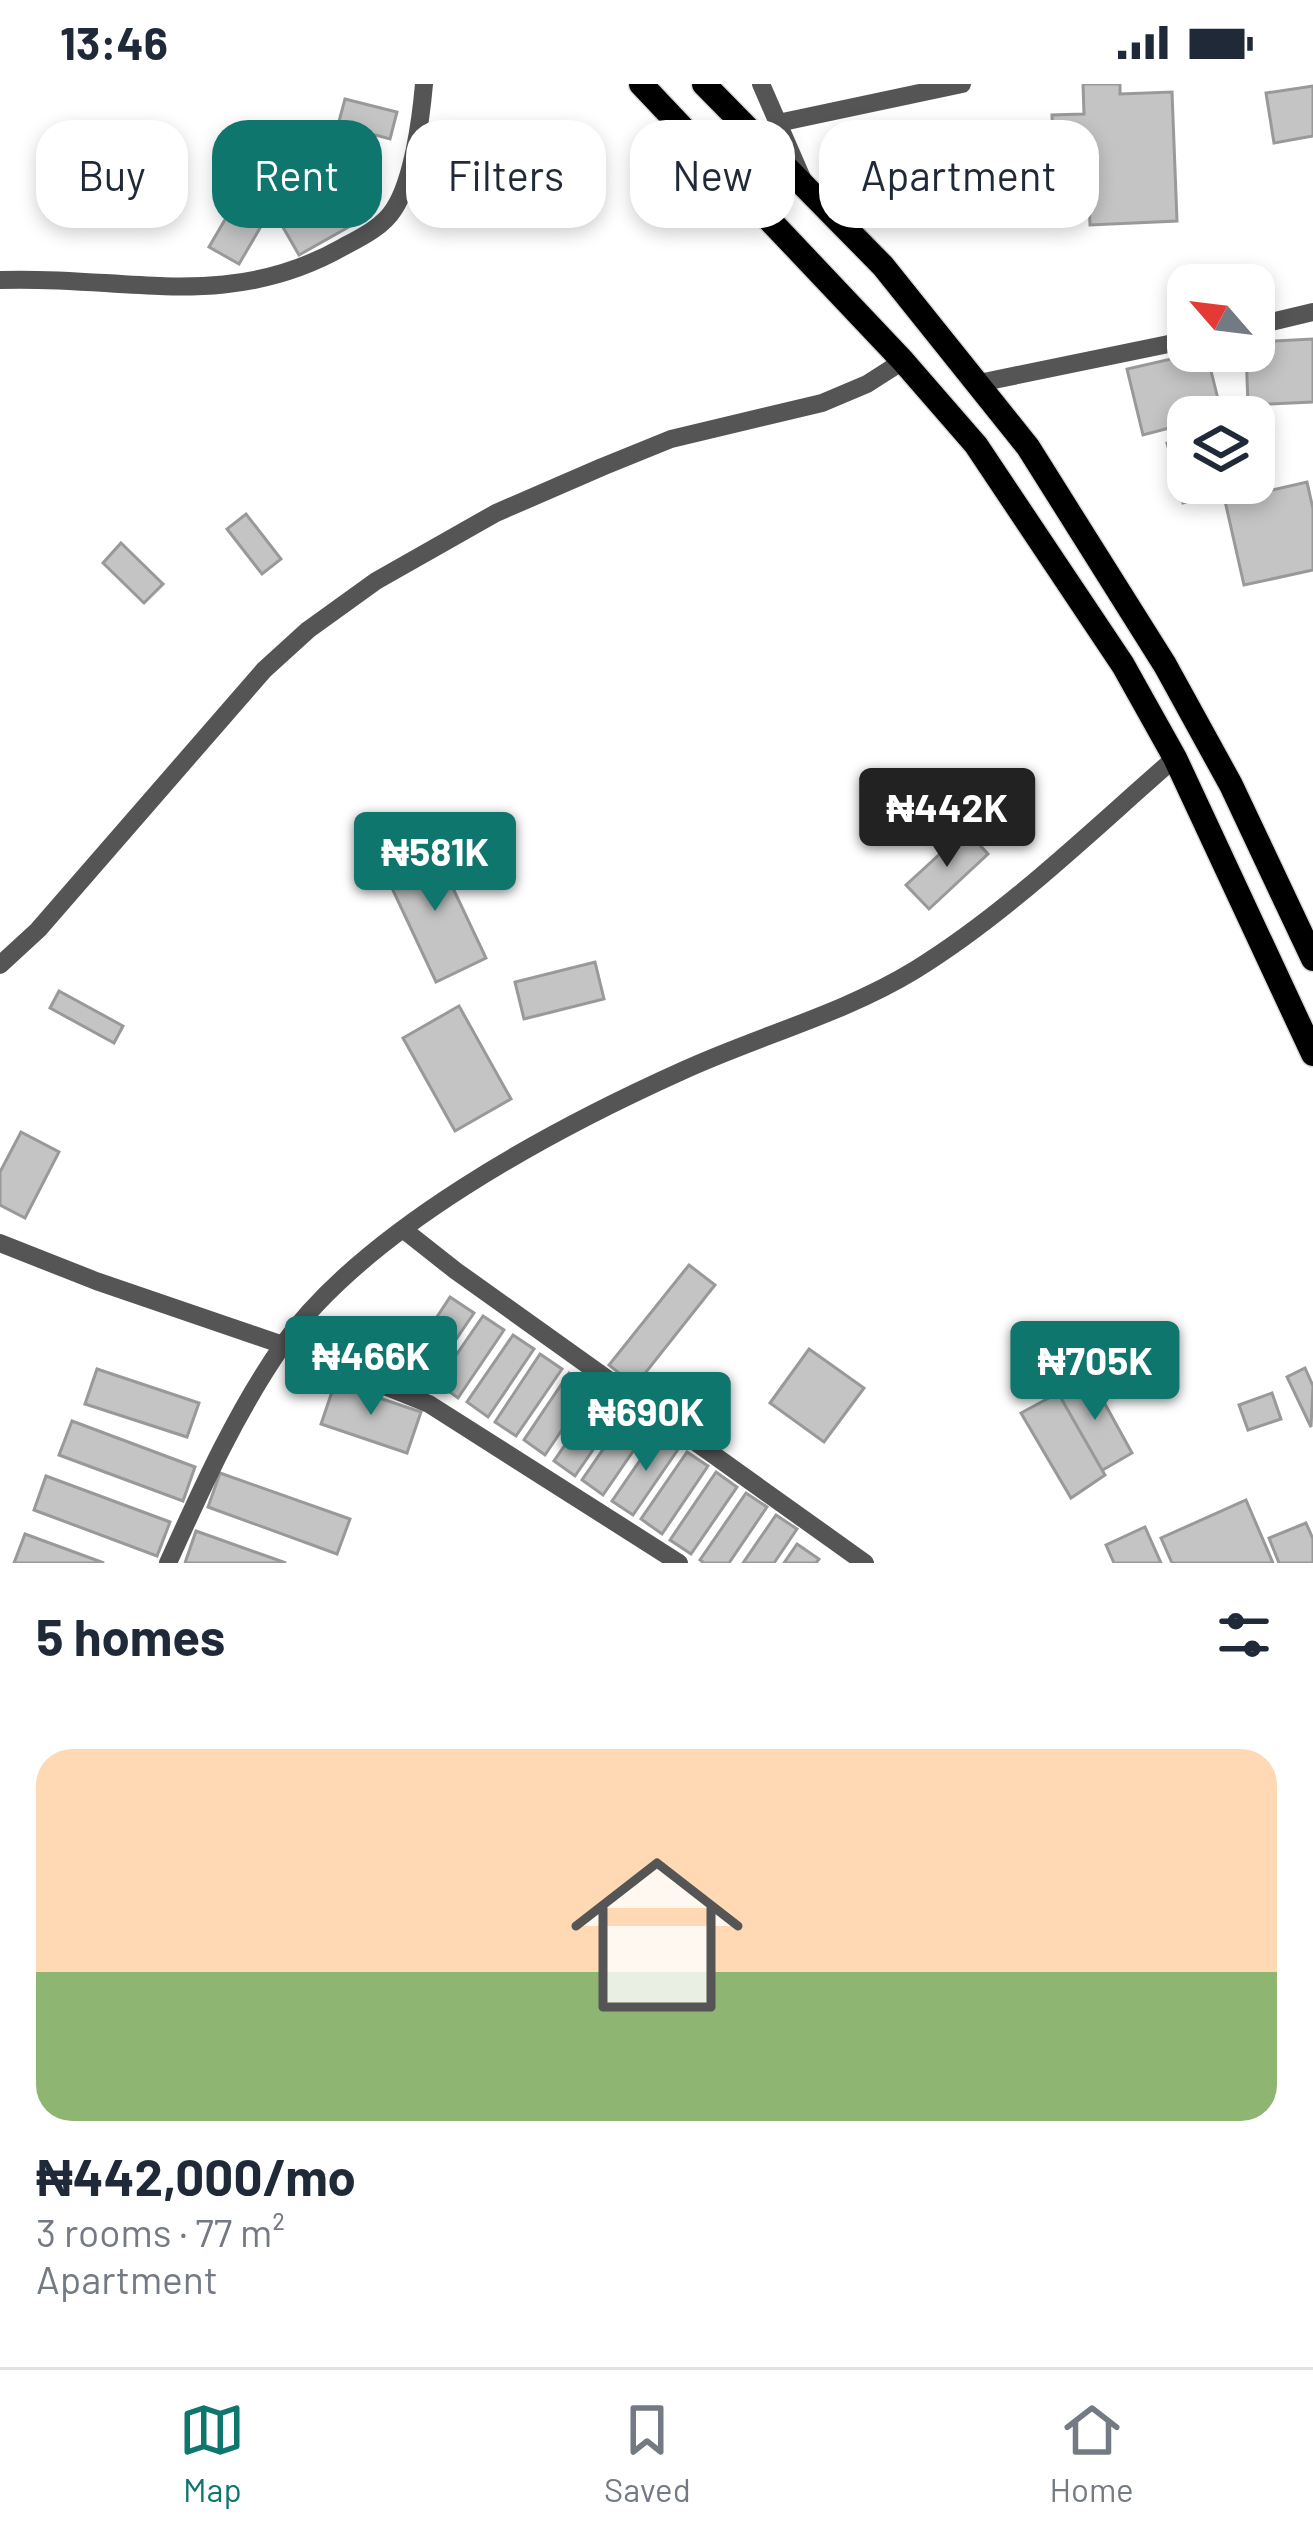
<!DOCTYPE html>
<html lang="en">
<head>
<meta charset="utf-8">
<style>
  :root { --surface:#fff; --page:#f6f6f7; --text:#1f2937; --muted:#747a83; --line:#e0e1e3; --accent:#0f766e }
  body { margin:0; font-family:Barlow,sans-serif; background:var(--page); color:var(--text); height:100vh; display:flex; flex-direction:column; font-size:45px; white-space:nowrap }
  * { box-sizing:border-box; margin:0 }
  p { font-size:39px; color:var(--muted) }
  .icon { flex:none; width:66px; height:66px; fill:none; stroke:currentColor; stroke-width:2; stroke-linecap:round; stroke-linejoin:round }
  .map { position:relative; height:1479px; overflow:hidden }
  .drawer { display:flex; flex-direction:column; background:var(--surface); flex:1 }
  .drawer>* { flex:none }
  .hud { position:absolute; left:36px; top:36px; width:1242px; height:108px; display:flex; gap:24px }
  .needle { width:78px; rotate:298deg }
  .controls { position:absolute; left:1167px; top:180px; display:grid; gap:24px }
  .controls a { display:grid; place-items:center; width:108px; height:108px; border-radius:24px; background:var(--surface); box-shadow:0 6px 18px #0003; font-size:60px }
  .price { position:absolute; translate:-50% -102px; padding:0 27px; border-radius:12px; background:var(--accent); color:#fff; font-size:39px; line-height:78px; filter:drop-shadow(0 3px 6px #0008) }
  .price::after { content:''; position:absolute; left:50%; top:72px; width:36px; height:27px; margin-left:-18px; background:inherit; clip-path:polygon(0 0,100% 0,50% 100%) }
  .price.current { background:#222; color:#fff }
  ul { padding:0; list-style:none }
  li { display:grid; align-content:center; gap:24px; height:636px; padding:0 36px }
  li+li { border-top:3px solid var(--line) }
  li span { display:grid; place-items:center; height:372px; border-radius:36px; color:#555 }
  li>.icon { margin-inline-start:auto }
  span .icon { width:216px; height:216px; fill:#fffc; stroke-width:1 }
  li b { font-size:51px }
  h2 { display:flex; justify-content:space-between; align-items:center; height:144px; padding:0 36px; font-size:51px }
  .pill { padding:0 42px; border-radius:36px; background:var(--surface); box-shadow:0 6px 18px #0003; font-size:42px; line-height:108px }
  .pill.current { background:var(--accent); color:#fff }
  .status { display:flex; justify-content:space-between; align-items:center; height:84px; padding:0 60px; background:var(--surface); direction:ltr }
  .status svg { height:33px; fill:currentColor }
  .tabs { display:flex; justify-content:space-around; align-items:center; height:168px; border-top:3px solid var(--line); background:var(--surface); font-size:33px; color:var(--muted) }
  .tabs a { display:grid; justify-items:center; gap:6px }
  .tabs .current { color:var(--accent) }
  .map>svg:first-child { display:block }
  .building { fill:#c4c4c4; stroke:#999; stroke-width:3 }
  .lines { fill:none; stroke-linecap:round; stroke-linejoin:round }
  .highway-casing { stroke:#dbdbdb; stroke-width:27 }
  .minor { stroke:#555; stroke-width:18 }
  .highway { stroke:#000; stroke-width:24 }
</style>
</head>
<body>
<div class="status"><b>13:46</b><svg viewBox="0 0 49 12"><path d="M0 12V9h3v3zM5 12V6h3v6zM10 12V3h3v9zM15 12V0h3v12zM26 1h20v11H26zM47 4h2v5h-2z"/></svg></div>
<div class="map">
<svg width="1313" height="1479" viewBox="0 0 1313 1479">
  <rect width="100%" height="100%" fill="#fff"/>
  <g class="building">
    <path d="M1083,0H1120V10L1172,8L1177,137L1090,141L1087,70L1053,71L1052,31L1084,30Z"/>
    <path d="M1313,2V52L1274,59L1266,9Z"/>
    <path d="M345,15L397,28L390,55L338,41Z"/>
    <path d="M247,98L277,115L239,180L209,163Z"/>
    <path d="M336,107L354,140L299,171L280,138Z"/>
    <path d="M1313,255V318L1248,321L1246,267H1254V258Z"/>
    <path d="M1206,267L1222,331L1188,333V339L1143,351L1127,285Z"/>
    <path d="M1254,349L1267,397L1183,419L1167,359L1188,353V399H1254Z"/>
    <path d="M1307,398L1313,425V486L1244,501L1225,417Z"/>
    <path d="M246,430L281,475L262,490L227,445Z"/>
    <path d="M121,459L163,500L144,519L103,479Z"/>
    <path d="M966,746L988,770L929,825L906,801Z"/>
    <path d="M433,762L486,874L436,898L383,785Z"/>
    <path d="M595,878L604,915L524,935L515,898Z"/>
    <path d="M59,907L123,942L114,959L50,924Z"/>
    <path d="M459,922L511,1015L455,1047L403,954Z"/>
    <path d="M21,1048L59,1068L25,1134L0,1121V1088Z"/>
    <path d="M689,1181L715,1201L635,1302L609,1281Z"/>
    <path d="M450,1213L474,1229L427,1298L404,1283Z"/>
    <path d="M483,1232L504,1246L458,1314L437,1299Z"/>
    <path d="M513,1251L534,1265L488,1333L467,1318Z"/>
    <path d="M809,1265L864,1304L824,1358L770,1319Z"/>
    <path d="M540,1270L562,1285L516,1352L495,1338Z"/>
    <path d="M1305,1284L1313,1302L1311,1343L1287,1293Z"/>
    <path d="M97,1285L199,1319L187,1353L85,1320Z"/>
    <path d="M569,1289L591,1303L545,1371L524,1356Z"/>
    <path d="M1089,1291L1132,1369L1101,1387L1058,1309Z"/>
    <path d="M335,1299L421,1328L407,1369L321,1340Z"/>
    <path d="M1058,1309L1105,1391L1071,1414L1021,1329Z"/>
    <path d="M1272,1309L1281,1335L1248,1346L1239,1321Z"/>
    <path d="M600,1310L621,1325L575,1392L554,1377Z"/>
    <path d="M628,1329L649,1344L603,1411L582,1396Z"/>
    <path d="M72,1337L195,1383L183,1417L59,1371Z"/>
    <path d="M658,1350L679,1364L633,1431L612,1417Z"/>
    <path d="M687,1368L708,1382L662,1450L641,1435Z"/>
    <path d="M716,1388L737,1403L691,1470L670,1456Z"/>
    <path d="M220,1389L350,1435L337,1470L208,1423Z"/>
    <path d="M46,1392L170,1438L157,1472L34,1426Z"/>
    <path d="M746,1409L767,1423L729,1479H704L700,1476Z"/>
    <path d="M1246,1416L1273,1479H1172L1161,1454Z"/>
    <path d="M776,1431L797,1445L774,1479H743Z"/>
    <path d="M1306,1439L1313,1455V1479H1279L1269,1454Z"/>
    <path d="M1145,1443L1161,1479H1114L1106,1461Z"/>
    <path d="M196,1447L286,1479H185Z"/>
    <path d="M25,1450L104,1479H14Z"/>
    <path d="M797,1460L819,1475L816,1479H784Z"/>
  </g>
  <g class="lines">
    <g class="highway-casing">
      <g id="highway">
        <path d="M641,0L903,277L976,361L1123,581L1175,674L1313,970"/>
        <path d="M704,0L883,182L1028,363L1165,581L1231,701L1313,875"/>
      </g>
    </g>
    <g class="minor">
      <path d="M761,0L802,94"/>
      <path d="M778,39L962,0"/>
      <path d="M0,196C123,191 227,229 343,163C360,154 383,143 394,125C413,96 421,34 424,0"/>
      <path d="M1254,242L1313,228"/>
      <path d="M979,299L1188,256"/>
      <path d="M0,881L38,846L264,586L308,546L376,497L496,429L602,383L671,355L822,319L867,300L903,277"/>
      <path d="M404,1146L456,1187L865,1479"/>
      <path d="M0,1159L96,1197L283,1261L429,1320L679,1479"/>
      <path d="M168,1479C202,1404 235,1330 282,1262C364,1146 553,1045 682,987C758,952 843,930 915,886C1009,828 1092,746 1175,674"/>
    </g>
    <use href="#highway" class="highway"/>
  </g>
</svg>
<div class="controls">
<a><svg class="needle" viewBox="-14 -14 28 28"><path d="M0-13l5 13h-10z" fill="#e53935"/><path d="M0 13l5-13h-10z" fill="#747a83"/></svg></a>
<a><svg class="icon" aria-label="layers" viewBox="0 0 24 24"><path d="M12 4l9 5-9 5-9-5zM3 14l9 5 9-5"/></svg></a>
</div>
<b class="price current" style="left:947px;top:786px">₦442K</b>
<b class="price" style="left:435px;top:830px">₦581K</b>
<b class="price" style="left:371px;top:1334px">₦466K</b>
<b class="price" style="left:1095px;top:1339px">₦705K</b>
<b class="price" style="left:646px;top:1390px">₦690K</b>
<div class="hud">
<a class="pill">Buy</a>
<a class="pill current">Rent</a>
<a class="pill">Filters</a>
<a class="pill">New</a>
<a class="pill">Apartment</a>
</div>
</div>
<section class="drawer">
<h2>5 homes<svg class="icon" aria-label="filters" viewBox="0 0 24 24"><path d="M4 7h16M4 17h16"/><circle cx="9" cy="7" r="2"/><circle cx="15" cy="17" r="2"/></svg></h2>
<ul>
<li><span style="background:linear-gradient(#ffd9b3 60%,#8fb573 0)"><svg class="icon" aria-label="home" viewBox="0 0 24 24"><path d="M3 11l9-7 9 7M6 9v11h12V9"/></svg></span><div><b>₦442,000/mo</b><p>3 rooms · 77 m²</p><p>Apartment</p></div></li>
</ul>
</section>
<nav class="tabs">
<a class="current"><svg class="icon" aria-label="map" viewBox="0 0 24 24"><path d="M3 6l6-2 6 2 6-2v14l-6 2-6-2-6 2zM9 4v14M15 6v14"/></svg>Map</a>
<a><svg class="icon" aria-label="saved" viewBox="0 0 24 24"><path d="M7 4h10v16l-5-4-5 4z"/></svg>Saved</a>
<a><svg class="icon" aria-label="home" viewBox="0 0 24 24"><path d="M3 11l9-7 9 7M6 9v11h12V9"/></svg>Home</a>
</nav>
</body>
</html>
